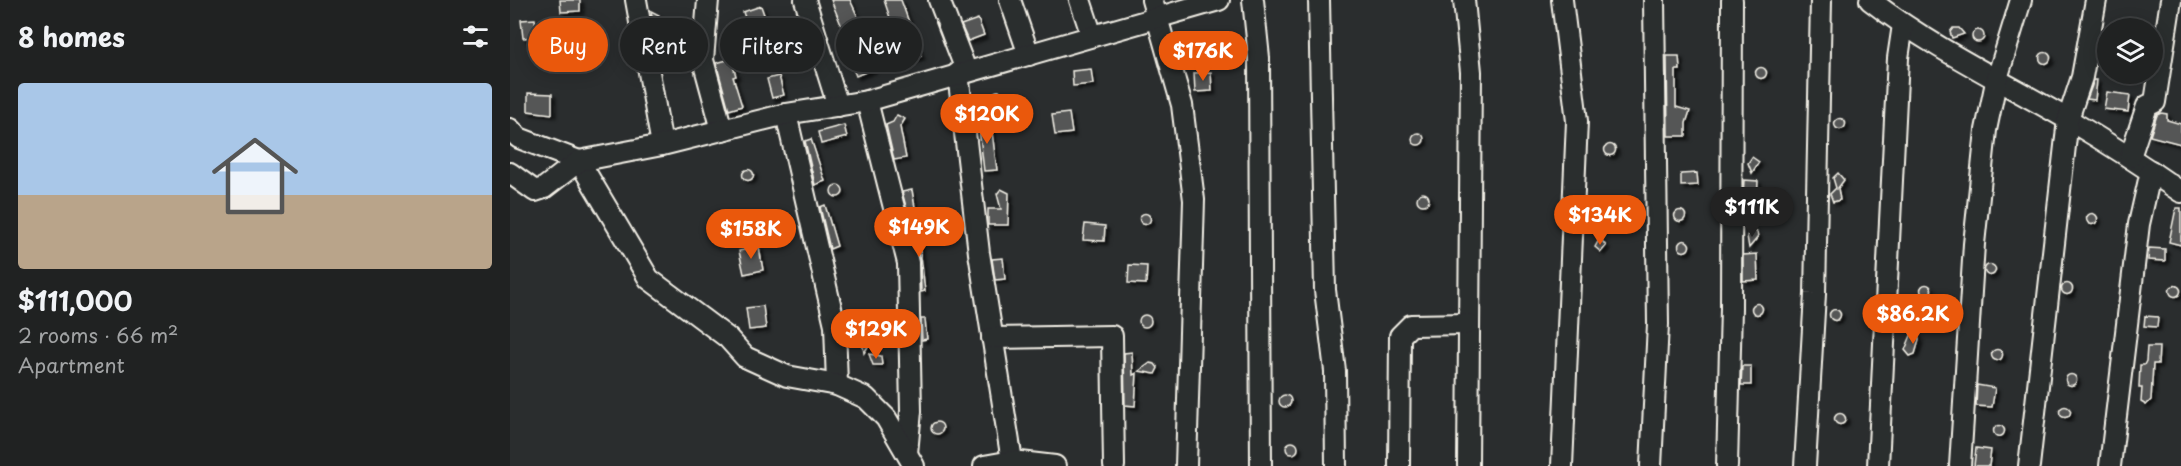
<!DOCTYPE html>
<html lang="en">
<head>
<meta charset="utf-8">
<style>
  :root { --surface:#202222; --page:#2d2f2f; --text:#f1f3f6; --muted:#a2a4a5; --line:#3d3f40; --accent:#ea580c }
  body { margin:0; font-family:"Playpen Sans",sans-serif; background:var(--page); color:var(--text); height:100vh; display:flex; flex-direction:column; font-size:22px; white-space:nowrap }
  * { box-sizing:border-box; margin:0 }
  p { font-size:20px; color:var(--muted) }
  .icon { flex:none; width:33px; height:33px; fill:none; stroke:currentColor; stroke-width:2; stroke-linecap:round; stroke-linejoin:round }
  .map { position:relative; flex:1; overflow:hidden }
  .drawer { display:flex; flex-direction:column; background:var(--surface); width:510px }
  .drawer>* { flex:none }
  .hud { position:absolute; left:18px; top:18px; width:570px; height:54px; display:flex; gap:12px }
  .tools { position:absolute; left:1587px; top:18px; display:grid; gap:12px }
  .tools a { display:grid; place-items:center; width:66px; height:66px; border-radius:50%; background:var(--surface); box-shadow:0 3px 15px #0003,0 0 0 2px var(--line); font-size:30px }
  .price { position:absolute; translate:-50% -51px; padding:0 14px; border-radius:21px; background:var(--accent); color:#fff; font-size:20px; line-height:39px; filter:drop-shadow(0 2px 3px #0008) }
  .price::after { content:''; position:absolute; left:50%; top:36px; width:18px; height:14px; margin-left:-9px; background:inherit; clip-path:polygon(0 0,100% 0,50% 100%) }
  .price.active { background:#222; color:#fff }
  ul { padding:0; list-style:none }
  li { display:grid; align-content:center; gap:12px; height:318px; padding:0 18px }
  li+li { border-top:2px solid var(--line) }
  li span { display:grid; place-items:center; height:186px; border-radius:6px; color:#555 }
  li>.icon { margin-inline-start:auto }
  span .icon { width:108px; height:108px; fill:#fffc; stroke-width:1 }
  li b { font-size:26px }
  h2 { display:flex; justify-content:space-between; align-items:center; height:72px; padding:0 18px; font-size:26px }
  .pill { padding:0 21px; border-radius:27px; background:var(--surface); box-shadow:0 3px 15px #0003,0 0 0 2px var(--line); font-size:21px; line-height:54px }
  .pill.active { background:var(--accent); color:#fff }
  main { display:flex; flex:1; min-height:0 }
  .map>svg:first-child { display:block }
  .building { fill:#555756; stroke:#f4f1e8; stroke-width:1.5; filter:url(#shadow) }
  .lines { fill:none; stroke-linecap:round; stroke-linejoin:round }
  .minor-casing { stroke:#f4f1e8; stroke-width:24 }
  .minor { stroke:#2a2d2e; stroke-width:20 }
</style>
</head>
<body>
<main>
<section class="drawer">
<h2>8 homes<svg class="icon" aria-label="filters" viewBox="0 0 24 24"><path d="M4 7h16M4 17h16"/><circle cx="9" cy="7" r="2"/><circle cx="15" cy="17" r="2"/></svg></h2>
<ul>
<li><span style="background:linear-gradient(#a9c7e8 60%,#b9a48a 0)"><svg class="icon" aria-label="home" viewBox="0 0 24 24"><path d="M3 11l9-7 9 7M6 9v11h12V9"/></svg></span><div><b>$111,000</b><p>2 rooms · 66 m²</p><p>Apartment</p></div></li>
</ul>
</section>
<div class="map">
<svg width="1671" height="466" viewBox="0 0 1671 466">
  <defs>
    <filter id="shadow"><feDropShadow dx="3.5" dy="3.5" stdDeviation="1.5" flood-color="#0009"/></filter>
  </defs>
  <rect width="100%" height="100%" fill="#2a2d2e"/>
  <filter id="ink" filterUnits="userSpaceOnUse"><feTurbulence type="fractalNoise" baseFrequency=".0167" numOctaves="2"/><feDisplacementMap in="SourceGraphic" scale="12" xChannelSelector="R" yChannelSelector="G"/><feConvolveMatrix kernelMatrix="1 2 1 2 8 2 1 2 1" color-interpolation-filters="sRGB"/></filter>
  <g filter="url(#ink)">
    <g class="building">
      <path d="M50,0H70V11L51,12Z"/>
      <path d="M321,0H340L355,32L362,30L371,33L357,49L371,58L363,69L346,76L340,61L345,59Z"/>
      <path d="M374,0H391L411,56L395,62Z"/>
      <path d="M251,6L258,26L240,32L233,12Z"/>
      <path d="M141,11L149,15L144,26L148,34L146,40Z"/>
      <path d="M25,19L27,37L13,38L11,20Z"/>
      <path d="M468,19L474,35L458,41L451,25Z"/>
      <path d="M1443,28H1449L1454,34L1442,38L1440,32Z"/>
      <circle cx="1468" cy="36" r="6"/>
      <path d="M67,40L68,65H56L55,41Z"/>
      <circle cx="1535" cy="58" r="5.5"/>
      <path d="M1157,56H1169L1170,70H1166V107L1180,111L1176,123V136H1158Z"/>
      <path d="M221,59L226,76L223,77L232,106L219,110L206,63Z"/>
      <circle cx="1251" cy="73" r="5.5"/>
      <path d="M581,69L583,84L563,86L562,71Z"/>
      <path d="M701,72L702,91L685,92L684,73Z"/>
      <path d="M269,76L274,95L262,98L257,79Z"/>
      <path d="M1584,80H1587L1585,100L1577,99Z"/>
      <circle cx="488" cy="97" r="6"/>
      <path d="M1597,92L1620,95L1618,112L1594,109Z"/>
      <path d="M18,93L42,94V114L18,111Z"/>
      <path d="M559,113L562,133L545,135L542,115Z"/>
      <path d="M1651,113L1657,114V120L1671,124V144L1640,136L1647,115Z"/>
      <path d="M387,115L395,119L390,127L396,158L384,160L376,125L383,122Z"/>
      <path d="M480,117L487,170L474,171L468,119Z"/>
      <circle cx="1330" cy="124" r="5.5"/>
      <path d="M334,125L337,137L311,144L308,132Z"/>
      <circle cx="908" cy="139" r="6"/>
      <path d="M301,139L315,181L305,185L295,141Z"/>
      <circle cx="1100" cy="150" r="5.5"/>
      <path d="M1242,157L1249,162L1242,173L1238,163Z"/>
      <circle cx="238" cy="175" r="5.5"/>
      <path d="M1187,173L1188,185L1171,186V174Z"/>
      <path d="M1328,173L1334,180L1328,188L1330,200L1323,202L1320,194L1326,188L1323,178Z"/>
      <path d="M1234,180L1248,181L1247,200L1233,199Z"/>
      <circle cx="327" cy="191" r="6"/>
      <path d="M491,189L499,193L498,225H478V209H491L487,194Z"/>
      <path d="M402,190L407,219L400,221L392,192Z"/>
      <circle cx="913" cy="199" r="6"/>
      <path d="M315,205L327,246L320,249L310,207Z"/>
      <path d="M1666,208H1671V245L1659,242Z"/>
      <circle cx="1170" cy="216" r="5.5"/>
      <circle cx="1582" cy="219" r="5.5"/>
      <circle cx="635" cy="219" r="5.5"/>
      <path d="M206,217L213,237L207,243L199,237Z"/>
      <circle cx="1090" cy="224" r="6"/>
      <path d="M405,224L406,239H409L415,291L411,292L410,260L401,225Z"/>
      <path d="M575,224L595,226L594,241L573,240Z"/>
      <path d="M1241,230L1247,232L1248,237L1239,248L1237,236Z"/>
      <path d="M1090,238L1096,246L1091,252L1085,247Z"/>
      <circle cx="1174" cy="246" r="5.5"/>
      <path d="M249,247L253,270L234,274L229,251Z"/>
      <path d="M1639,248L1655,249V261L1638,260Z"/>
      <path d="M1247,254L1248,280L1233,281V255Z"/>
      <path d="M493,258L495,279L485,280L482,259Z"/>
      <circle cx="1480" cy="270" r="5.5"/>
      <path d="M619,265L637,266L636,284L618,283Z"/>
      <circle cx="1557" cy="289" r="5.5"/>
      <circle cx="1416" cy="290" r="5.5"/>
      <circle cx="1665" cy="291" r="5.5"/>
      <circle cx="1247" cy="309" r="5.5"/>
      <path d="M253,306L256,328L239,330L236,308Z"/>
      <circle cx="1325" cy="315" r="5.5"/>
      <circle cx="635" cy="321" r="6"/>
      <path d="M1635,316L1648,317L1647,327L1634,326Z"/>
      <path d="M411,319H415L417,339L412,340Z"/>
      <path d="M358,330L364,337L354,353L351,336Z"/>
      <path d="M1402,333L1408,335L1409,340L1405,354L1400,356L1395,350Z"/>
      <path d="M1637,347H1649L1648,364H1643L1641,400L1636,405L1631,402L1632,388H1629L1630,365H1634L1636,361Z"/>
      <circle cx="1487" cy="355" r="5.5"/>
      <path d="M622,352L623,375L627,373L625,406L615,405L614,353Z"/>
      <path d="M359,354L371,356L372,365H363Z"/>
      <path d="M640,363L645,364L648,368L645,374L629,371Z"/>
      <path d="M1232,366H1241V385H1231Z"/>
      <circle cx="1561" cy="380" r="5.5"/>
      <path d="M1467,385L1485,388L1482,407L1466,406Z"/>
      <circle cx="775" cy="401" r="6"/>
      <circle cx="1555" cy="412" r="5.5"/>
      <circle cx="1330" cy="419" r="5.5"/>
      <circle cx="427" cy="428" r="6"/>
      <circle cx="1489" cy="431" r="5.5"/>
      <circle cx="782" cy="448" r="6"/>
      <path d="M1466,448L1481,450L1479,466H1464Z"/>
    </g>
    <g class="lines">
      <g class="minor-casing">
        <g id="minor">
          <path d="M126,0L152,145"/>
          <path d="M198,0L193,60L212,130"/>
          <path d="M295,0L328,106"/>
          <path d="M429,0L456,70"/>
          <path d="M500,0L519,55"/>
          <path d="M570,0L582,36"/>
          <path d="M642,0L672,105L684,200L676,466"/>
          <path d="M743,0L749,58L751,466"/>
          <path d="M809,0L815,290L825,371L826,466"/>
          <path d="M954,0L961,72L958,466"/>
          <path d="M1052,0L1067,121L1052,466"/>
          <path d="M1360,0C1422,48 1492,81 1559,120C1598,143 1635,167 1671,192"/>
          <path d="M448,73L469,253L502,461"/>
          <path d="M357,101L398,263L401,411L397,453"/>
          <path d="M276,114L325,325L327,385"/>
          <path d="M0,129L9,138L69,161L139,279L218,338L235,357L277,376L327,385L356,398L376,418L404,466"/>
          <path d="M1620,157L1637,106L1645,102L1661,0"/>
          <path d="M0,173L25,191L34,188L69,161L152,145L276,114L357,101L709,0"/>
          <path d="M482,338L602,336L604,466"/>
          <path d="M474,466L502,461L545,466"/>
          <path d="M889,466L890,336L901,325L958,324"/>
          <path d="M1141,466L1148,324L1144,0"/>
          <path d="M1217,466L1221,308L1222,0"/>
          <path d="M1295,466L1305,294L1311,0"/>
          <path d="M1368,466L1388,58L1393,25"/>
          <path d="M1450,466L1464,244L1476,130L1486,82L1511,0"/>
          <path d="M1519,466L1558,119L1572,77L1586,0"/>
          <path d="M1600,466L1629,224L1641,171"/>
        </g>
      </g>
      <use href="#minor" class="minor"/>
    </g>
  </g>
</svg>
<div class="tools">
<a><svg class="icon" aria-label="layers" viewBox="0 0 24 24"><path d="M12 4l9 5-9 5-9-5zM3 14l9 5 9-5"/></svg></a>
</div>
<b class="price" style="left:693px;top:82px">$176K</b>
<b class="price" style="left:477px;top:145px">$120K</b>
<b class="price active" style="left:1242px;top:238px">$111K</b>
<b class="price" style="left:1090px;top:246px">$134K</b>
<b class="price" style="left:409px;top:258px">$149K</b>
<b class="price" style="left:241px;top:260px">$158K</b>
<b class="price" style="left:1403px;top:345px">$86.2K</b>
<b class="price" style="left:366px;top:360px">$129K</b>
<div class="hud">
<a class="pill active">Buy</a>
<a class="pill">Rent</a>
<a class="pill">Filters</a>
<a class="pill">New</a>
</div>
</div>
</main>
</body>
</html>
